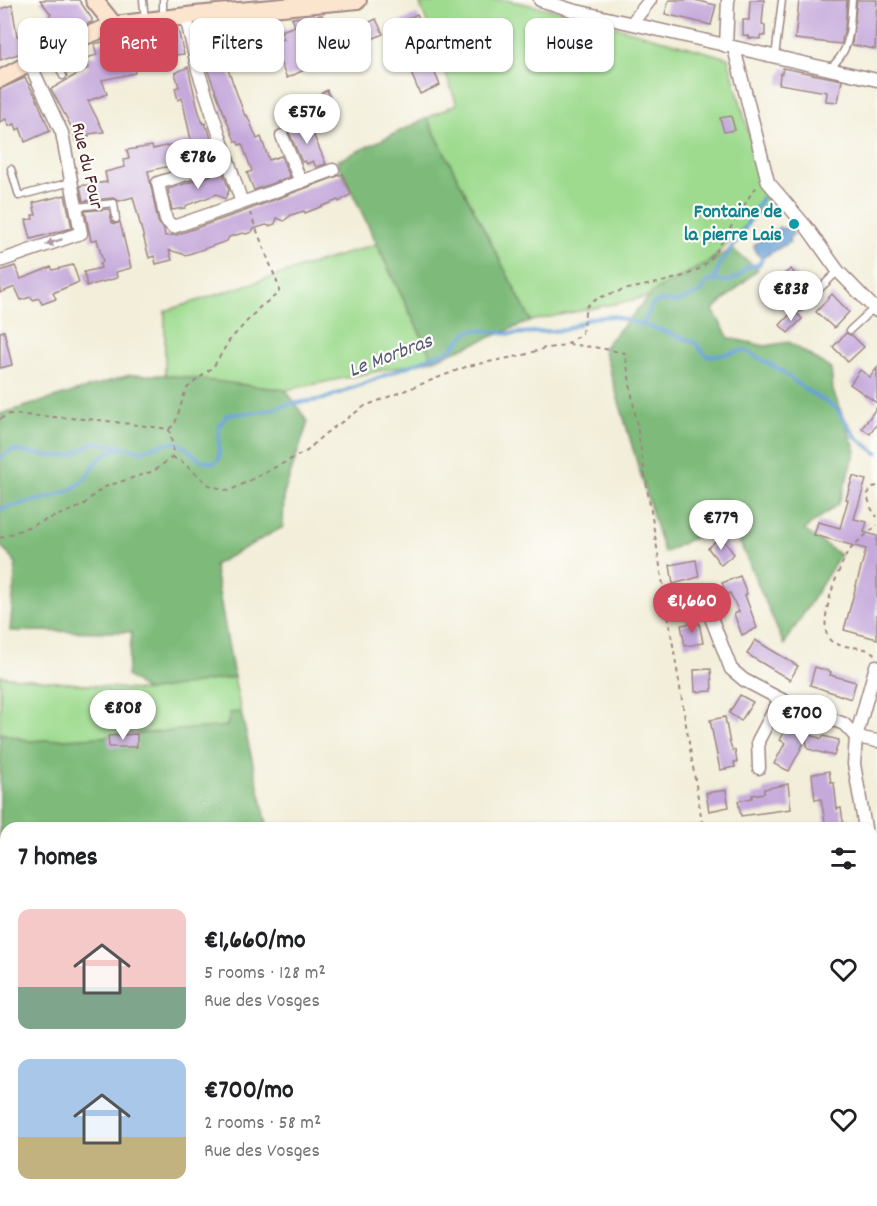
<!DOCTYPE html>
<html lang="en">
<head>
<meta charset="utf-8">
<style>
  :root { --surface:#fff; --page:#f6f6f6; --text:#202124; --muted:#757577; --accent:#d1495b }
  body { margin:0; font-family:Dekko,sans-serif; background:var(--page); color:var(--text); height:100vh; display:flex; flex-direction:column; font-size:22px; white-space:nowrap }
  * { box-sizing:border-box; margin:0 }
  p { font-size:20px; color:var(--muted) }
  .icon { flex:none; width:33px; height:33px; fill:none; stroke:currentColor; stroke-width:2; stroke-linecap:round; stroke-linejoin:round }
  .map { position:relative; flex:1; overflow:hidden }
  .details { position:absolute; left:0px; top:822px; width:878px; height:384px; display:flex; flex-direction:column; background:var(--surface); border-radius:18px 18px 0 0; box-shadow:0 2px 4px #0004 }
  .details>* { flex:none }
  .guide { position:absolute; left:18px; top:18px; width:842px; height:54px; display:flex; gap:12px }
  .price { position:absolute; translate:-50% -51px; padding:0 14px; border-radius:21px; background:#fff; color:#222; font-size:20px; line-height:39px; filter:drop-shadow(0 2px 3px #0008) }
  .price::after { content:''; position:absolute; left:50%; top:36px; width:18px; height:14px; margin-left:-9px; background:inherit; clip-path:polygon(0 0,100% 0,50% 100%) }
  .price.current { background:var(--accent); color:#fff }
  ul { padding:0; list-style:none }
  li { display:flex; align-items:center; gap:18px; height:150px; padding:0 18px }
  li span { display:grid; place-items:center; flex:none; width:168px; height:120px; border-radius:12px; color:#555 }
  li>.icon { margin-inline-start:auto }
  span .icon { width:72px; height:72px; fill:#fffc; stroke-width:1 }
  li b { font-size:26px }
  h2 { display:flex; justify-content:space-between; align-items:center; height:72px; padding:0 18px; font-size:26px }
  .tag { padding:0 21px; border-radius:12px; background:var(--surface); box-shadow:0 2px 4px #0004; font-size:21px; line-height:54px }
  .tag.current { background:var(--accent); color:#fff }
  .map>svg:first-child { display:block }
  .green { fill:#9edb8f; stroke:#747d5d; stroke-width:1.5 }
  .forest { fill:#7ebb7a; stroke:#646d52; stroke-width:1.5 }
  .water { fill:#67a0d6; stroke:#586080; stroke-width:1.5 }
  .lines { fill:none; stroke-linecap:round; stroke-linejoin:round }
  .stream { stroke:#67a0d6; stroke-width:4 }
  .building { fill:#c5a9db }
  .lane-casing { stroke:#9e8682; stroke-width:9 }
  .street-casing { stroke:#9e8682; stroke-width:15 }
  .secondary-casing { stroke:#9e8682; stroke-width:20 }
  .path { stroke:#9e8682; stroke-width:2; stroke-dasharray:4.5 4.5; stroke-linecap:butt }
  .lane { stroke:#fff; stroke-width:6 }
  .street { stroke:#fff; stroke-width:12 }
  .secondary { stroke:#fce5cf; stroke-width:16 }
  .oneway { fill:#ae9aa0 }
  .culture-dot { fill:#0f9aa8; stroke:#fdfcf7; stroke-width:2 }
  .labels { text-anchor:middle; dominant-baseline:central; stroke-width:4.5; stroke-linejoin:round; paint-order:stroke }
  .street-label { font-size:20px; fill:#4a1f2b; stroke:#fdfcf7 }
  .culture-label { font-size:20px; font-weight:bold; fill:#0d838f; stroke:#fdfcf7; text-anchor:end }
  .water-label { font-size:21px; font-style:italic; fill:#575978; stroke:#fdfcf7 }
</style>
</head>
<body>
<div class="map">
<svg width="877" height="1206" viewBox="0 0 877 1206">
  <rect width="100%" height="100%" fill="#fdfcf7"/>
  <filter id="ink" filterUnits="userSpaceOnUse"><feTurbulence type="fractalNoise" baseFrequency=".0167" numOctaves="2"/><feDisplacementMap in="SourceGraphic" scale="12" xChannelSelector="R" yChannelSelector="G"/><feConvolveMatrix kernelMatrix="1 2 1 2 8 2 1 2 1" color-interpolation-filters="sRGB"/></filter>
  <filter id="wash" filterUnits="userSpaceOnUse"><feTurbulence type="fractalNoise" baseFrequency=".008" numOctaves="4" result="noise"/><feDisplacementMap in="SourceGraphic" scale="24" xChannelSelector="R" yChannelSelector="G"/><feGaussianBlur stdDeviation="1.35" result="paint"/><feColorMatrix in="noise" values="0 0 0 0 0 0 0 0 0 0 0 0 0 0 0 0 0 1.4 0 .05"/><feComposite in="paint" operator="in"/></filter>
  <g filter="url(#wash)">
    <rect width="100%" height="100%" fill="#f2eed9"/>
    <g class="green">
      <path d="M460,0H506L559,11L728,58L768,203L681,290L531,321L427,118L457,104L420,4Z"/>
      <path d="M376,244L433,360L286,390L165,375V311Z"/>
      <path d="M0,676L147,691L234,677L241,712L230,713L227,726L100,737L30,741L0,733Z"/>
    </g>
    <g class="forest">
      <path d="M427,118L531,321L433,360L337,161Z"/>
      <path d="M732,249L758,269L713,310L729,338L765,346L789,342L831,369L833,391L856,451L839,503L804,530L840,555L784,645L730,519L664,553L603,348L654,291Z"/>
      <path d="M130,375H165L286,390L308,422L284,493L283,527L214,565L234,677L147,691L127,676L132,632L10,631L16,563L0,545V414Z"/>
      <path d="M241,712L268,828H6V903H0V733L30,741L100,737L227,726L230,713Z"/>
      <path d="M0,983H6V1025L0,1022Z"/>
      <path d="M6,1055V1159L0,1157V1059Z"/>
    </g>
    <path class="water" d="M788,226L794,234L789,238L790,242L762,258L756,253L754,245L779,227L784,229Z"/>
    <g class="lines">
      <g class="stream">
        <path d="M714,280L719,266L744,230L762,198"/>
        <path d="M643,325L652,305L659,301L677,302L701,292L707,281H730L739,276L746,268L760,264L762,258"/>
        <path d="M0,459L12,450L49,456H70L96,442L142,451L166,443H179L201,460L214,463L219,459V427L227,415L266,411L290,404L324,399L450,350L469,331L481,330L510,334L565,330L591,318L613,316L657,329L694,342L707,356L723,355L744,350L779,369L806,390L836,408L857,438L877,453"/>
        <path d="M0,510C24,500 53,501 75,487C95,475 92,454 119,449"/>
      </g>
    </g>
    <g id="blocks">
      <g class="building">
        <path d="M40,0H79L92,19V22L67,32L39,47L0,60V9L12,5L17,36L37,30L51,14Z"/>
        <path d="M669,0H694L716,5L711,25L665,14Z"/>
        <path d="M750,0H764L762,24L765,25V36H760V39L749,38V36L743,35V20H749Z"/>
        <path d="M799,0H847L845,28L841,44L795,39Z"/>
        <path d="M857,0H877L875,49L852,45Z"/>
        <path d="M417,14L424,29L401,39L394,25Z"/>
        <path d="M322,15L327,25L310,31L318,50L341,40L339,37L376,19L383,34L340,54L341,56L325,64L324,61L287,78L280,62L266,66L256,42L284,39L281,31L295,26L292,18Z"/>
        <path d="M239,22L244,48L225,47L202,51L200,31L205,26Z"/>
        <path d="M178,29L184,54L167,56L160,30Z"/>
        <path d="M143,33L146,47L130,51L135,73L102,80L107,94L88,101L104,132L89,134V136L85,137V140L75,141L74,132L51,89L88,68L86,58L97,55L94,44Z"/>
        <path d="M221,50L245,116L247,115L257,139L261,137L269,160L281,156L290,177L254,190L247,173L252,171L242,144L239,145L238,142H236L232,134L204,61V59Z"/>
        <path d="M431,64L440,85L420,94L411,73Z"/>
        <path d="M188,67L198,109L203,124L205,123L206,128H208L215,154L212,157L180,168L178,164L148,171L158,222L164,229L165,236L176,235L245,211L343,174L351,194L339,202L338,200L305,213L304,211L291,215L284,221L277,218L275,224L269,226L266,225L253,229L252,232L246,234L243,233L229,237L227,241L186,255L169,250L172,260L156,264L154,256L149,258L133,197L119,201L113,198L83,201L80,186L107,182L105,172L125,167L123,160L129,159L127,150L152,146L153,149L191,140L182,98L178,100L175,88L179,87L175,73Z"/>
        <path d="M783,68L842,80L838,102L826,101L827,92L779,84L780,74L782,73Z"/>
        <path d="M25,78L35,95L50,131L25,142L20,128L17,130L15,124L9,126L6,119L0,122V89Z"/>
        <path d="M327,90L332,103L310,114L305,102Z"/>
        <path d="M731,116L735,130L724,132L720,118Z"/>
        <path d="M308,122L326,164L316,167L313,161L307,164L305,161L302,162L288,130Z"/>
        <path d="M219,173H223L229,190L225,199L217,194L187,205L185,208L172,210L168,189Z"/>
        <path d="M65,195L72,228L31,239L26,220L33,219L32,215H36L33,203Z"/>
        <path d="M109,209L112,223L116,224L120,222L131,268L116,272L117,278L87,286L84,272L101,268L100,264L103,262L97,239L91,241L85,211Z"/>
        <path d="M73,265L79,282L53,293L56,299L42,304L39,298L33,300L31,297L21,300L15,287L0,293V271L15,266L21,279L51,267L53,270Z"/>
        <path d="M791,269L799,279L795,282L805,295L790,306L779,293L783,290L775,281Z"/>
        <path d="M832,294L849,312L834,328L816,312Z"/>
        <path d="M794,310L802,319L788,333L780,325Z"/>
        <path d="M4,331L12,365L0,368V332Z"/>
        <path d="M846,333L853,336L864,347L848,362L833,347Z"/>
        <path d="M877,368V403L850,384L860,370L870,377Z"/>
        <path d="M877,407V424L870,434L862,428Z"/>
        <path d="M853,476L866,480L854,519L867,522L864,532L877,536V639L844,630L866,549L814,535L818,522L840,528L848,500L846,499Z"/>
        <path d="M721,537L734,554L721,565L708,548Z"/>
        <path d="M696,560L699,577L673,584L670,565Z"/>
        <path d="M740,576L747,594L745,595L757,628L742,635L734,614L739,612L730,593L727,594L722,583Z"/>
        <path d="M699,622L703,643L685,646L681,625Z"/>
        <path d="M755,640L798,666L790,680L747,654Z"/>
        <path d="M815,667L831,672L830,675L856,682L851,699L810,685Z"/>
        <path d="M711,669L712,691L695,692L694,670Z"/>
        <path d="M740,695L753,702L741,721L729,713Z"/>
        <path d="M725,717L730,744L733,751L735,750L737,762H734L735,767L720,770L710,720Z"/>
        <path d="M789,724L805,733L822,739L823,736L839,740L834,756L808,749L806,739L789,771L774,764L785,743L780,740Z"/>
        <path d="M137,734V747H109L108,736Z"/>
        <path d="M829,771L831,783H834L837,809L841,808L844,828H826L821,799L815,800L812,774Z"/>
        <path d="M788,784L791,809L741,816L738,801L752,798V795L764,793V789Z"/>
        <path d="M726,790L729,807L709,811L706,793Z"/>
      </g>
    </g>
  </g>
  <g filter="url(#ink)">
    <use href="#blocks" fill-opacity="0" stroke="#9e8682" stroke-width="1.5"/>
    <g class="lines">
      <g class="lane-casing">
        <g id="lane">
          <path d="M143,0L145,20"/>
          <path d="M163,0V18"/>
          <path d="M53,54L63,76"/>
          <path d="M775,57L782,0"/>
          <path d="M830,68C853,48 849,28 852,0"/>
          <path d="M11,169L19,196L71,182"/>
          <path d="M77,207L114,203L116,219"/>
          <path d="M800,308L838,271"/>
          <path d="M850,330L874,308"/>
        </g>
      </g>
      <g class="street-casing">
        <g id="street">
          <path d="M540,0L572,10L877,80"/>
          <path d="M184,16L188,25L198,70L228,161L158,183L166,220L173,227L242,203L228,161"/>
          <path d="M632,23L650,0"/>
          <path d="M726,46L728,0"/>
          <path d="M734,48L768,182L808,229L838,271L877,311"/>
          <path d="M282,136L301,182"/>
          <path d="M242,203L333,170"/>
          <path d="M0,261L81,233L62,133L30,64"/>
          <path d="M695,598L710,615L731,669L744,680L780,699L844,724L856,737L877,741"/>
          <path d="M685,606L704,590"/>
          <path d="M759,768L758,741L780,699"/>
          <path d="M865,828L854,764L856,737L876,666"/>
          <path d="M872,871H877"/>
          <path d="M343,1206L345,1200"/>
          <path d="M453,1206L455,1200"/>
          <path d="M573,1206L574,1200"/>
        </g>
      </g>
      <g class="secondary-casing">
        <g id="secondary">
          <path d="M94,0L114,25"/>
          <path d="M0,79L72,41L114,25L195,15L358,0"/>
          <path d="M0,1164L6,1166"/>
          <path d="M151,1200V1206"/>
        </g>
      </g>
      <g class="path">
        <path d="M568,344L600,348L625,353L703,828"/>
        <path d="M0,419L9,414L99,420L169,429"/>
        <path d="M169,429L175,424L186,389L214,366L229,341L260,307L279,293V287L250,213"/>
        <path d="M169,429L173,448L172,457"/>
        <path d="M172,457L181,461L209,485L229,491L307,451L323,435L365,406L468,366L524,355L545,348L558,347L570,342L582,333L586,307C608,284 674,288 703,266C715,256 720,244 728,232C736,219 744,206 752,192L757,187"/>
        <path d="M877,486L873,487L867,495L871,508L877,517"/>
        <path d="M0,538L82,506L96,493L107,486L154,471L172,457"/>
        <path d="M875,654C862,644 844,650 831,641C815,628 838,569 847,554C854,543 868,534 877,525"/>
        <path d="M0,906H6"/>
        <path d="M0,1015L6,1014"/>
        <path d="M212,1200L231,1206"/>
      </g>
      <use href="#lane" class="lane"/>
      <use href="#street" class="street"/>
      <use href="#secondary" class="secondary"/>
    </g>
    <defs><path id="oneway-solid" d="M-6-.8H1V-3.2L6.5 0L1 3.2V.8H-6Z" transform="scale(1.5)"/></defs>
    <use class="oneway" href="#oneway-solid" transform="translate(54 242) rotate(161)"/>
  </g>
  <circle class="culture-dot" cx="794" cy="224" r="6"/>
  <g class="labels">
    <g class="street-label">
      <text transform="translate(86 166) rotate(77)">Rue du Four</text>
    </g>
    <g class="culture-label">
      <text x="782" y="213">Fontaine de<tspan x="782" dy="23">la pierre Lais</tspan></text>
    </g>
    <g class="water-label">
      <text transform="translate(391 357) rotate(-21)">Le Morbras</text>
    </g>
  </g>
</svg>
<b class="price" style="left:307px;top:145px">€576</b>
<b class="price" style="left:198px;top:190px">€786</b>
<b class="price" style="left:791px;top:322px">€838</b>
<b class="price" style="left:721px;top:551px">€779</b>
<b class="price current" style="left:692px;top:634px">€1,660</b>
<b class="price" style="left:123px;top:741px">€808</b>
<b class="price" style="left:802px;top:746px">€700</b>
<div class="guide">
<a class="tag">Buy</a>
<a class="tag current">Rent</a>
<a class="tag">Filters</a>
<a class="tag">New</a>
<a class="tag">Apartment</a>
<a class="tag">House</a>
</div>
<section class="details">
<h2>7 homes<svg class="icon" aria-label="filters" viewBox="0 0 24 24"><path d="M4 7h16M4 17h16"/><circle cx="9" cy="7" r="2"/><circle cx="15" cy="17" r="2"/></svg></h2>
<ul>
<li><span style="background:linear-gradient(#f6c9c9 65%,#7fa58c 0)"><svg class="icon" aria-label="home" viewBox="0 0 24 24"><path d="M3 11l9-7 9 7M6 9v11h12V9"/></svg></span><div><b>€1,660/mo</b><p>5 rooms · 128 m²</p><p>Rue des Vosges</p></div><svg class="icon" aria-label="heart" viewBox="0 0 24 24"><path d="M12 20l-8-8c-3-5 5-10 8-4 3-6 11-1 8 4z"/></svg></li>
<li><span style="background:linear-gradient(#a9c7e8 65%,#c2b280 0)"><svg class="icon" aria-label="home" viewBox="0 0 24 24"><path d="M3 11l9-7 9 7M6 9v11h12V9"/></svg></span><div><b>€700/mo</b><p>2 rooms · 58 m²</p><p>Rue des Vosges</p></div><svg class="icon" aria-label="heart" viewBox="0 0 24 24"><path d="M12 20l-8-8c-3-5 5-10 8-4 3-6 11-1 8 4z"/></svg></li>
</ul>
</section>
</div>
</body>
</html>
